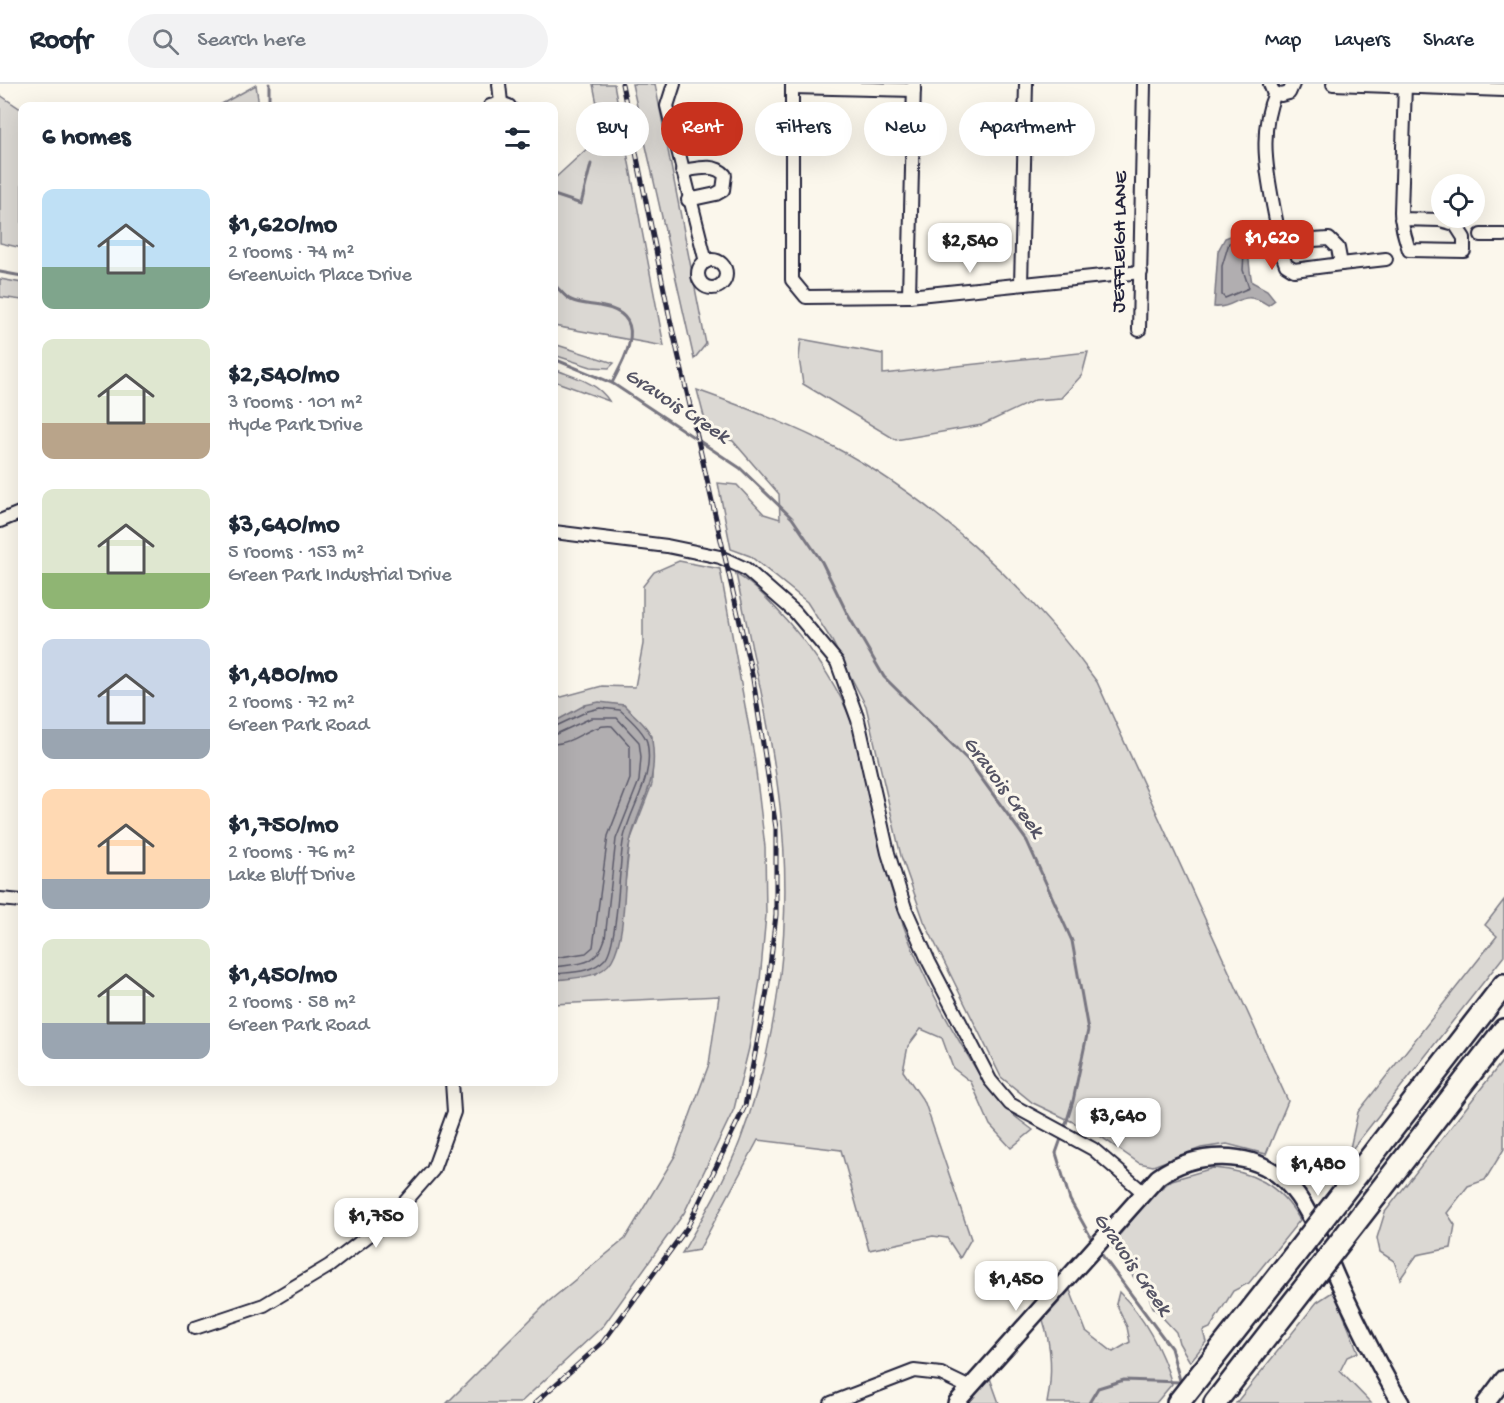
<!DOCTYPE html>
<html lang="en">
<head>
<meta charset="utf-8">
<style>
  :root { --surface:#fff; --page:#f2f2f3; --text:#1f2937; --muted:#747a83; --line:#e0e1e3; --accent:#c8321e }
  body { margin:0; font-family:"Gochi Hand",sans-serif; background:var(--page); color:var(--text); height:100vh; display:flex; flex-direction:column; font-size:22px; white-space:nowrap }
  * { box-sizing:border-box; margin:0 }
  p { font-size:20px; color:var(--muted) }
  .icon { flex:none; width:33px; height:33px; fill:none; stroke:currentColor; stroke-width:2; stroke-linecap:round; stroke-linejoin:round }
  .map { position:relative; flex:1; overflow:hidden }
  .sheet { position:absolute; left:18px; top:18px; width:540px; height:984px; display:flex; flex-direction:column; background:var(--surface); border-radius:12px; box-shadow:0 6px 24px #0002 }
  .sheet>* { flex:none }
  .banner { position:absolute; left:576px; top:18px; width:570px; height:54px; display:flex; gap:12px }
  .buttons { position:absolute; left:1431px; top:90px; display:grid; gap:12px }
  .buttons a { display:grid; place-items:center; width:54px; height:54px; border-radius:50%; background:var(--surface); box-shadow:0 6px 24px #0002; font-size:30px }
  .price { position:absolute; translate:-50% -51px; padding:0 14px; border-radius:12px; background:#fff; color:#222; font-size:20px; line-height:39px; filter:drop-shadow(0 2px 3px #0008) }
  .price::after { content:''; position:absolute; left:50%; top:36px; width:18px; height:14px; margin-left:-9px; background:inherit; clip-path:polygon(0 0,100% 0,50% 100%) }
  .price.selected { background:var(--accent); color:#fff }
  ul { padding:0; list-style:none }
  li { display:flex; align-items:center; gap:18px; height:150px; padding:0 24px }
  li span { display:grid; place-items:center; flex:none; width:168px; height:120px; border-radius:12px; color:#555 }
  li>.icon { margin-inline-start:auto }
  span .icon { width:72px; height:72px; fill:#fffc; stroke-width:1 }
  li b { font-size:26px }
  h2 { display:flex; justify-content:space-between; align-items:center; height:72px; padding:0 24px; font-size:26px }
  .tag { padding:0 21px; border-radius:27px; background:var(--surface); box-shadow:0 6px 24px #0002; font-size:21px; line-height:54px }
  .tag.selected { background:var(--accent); color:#fff }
  header { display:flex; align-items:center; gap:36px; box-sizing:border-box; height:84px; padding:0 30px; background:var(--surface); border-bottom:2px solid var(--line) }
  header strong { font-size:28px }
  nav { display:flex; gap:33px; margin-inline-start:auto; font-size:21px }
  .search { width:420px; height:54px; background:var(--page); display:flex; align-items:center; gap:15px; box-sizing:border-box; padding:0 21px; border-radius:33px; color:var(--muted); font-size:22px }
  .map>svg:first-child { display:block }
  .green { fill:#dbd8d3; stroke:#7e7d87; stroke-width:1.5 }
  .water { fill:#b1aeb0; stroke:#787681; stroke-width:1.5 }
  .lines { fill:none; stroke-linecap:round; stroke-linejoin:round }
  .shore { stroke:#5b5a6a; stroke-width:1.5 }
  .stream { stroke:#787681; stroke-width:3 }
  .minor-casing { stroke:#22223b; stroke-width:16 }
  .tertiary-casing { stroke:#22223b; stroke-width:20 }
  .secondary-casing { stroke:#22223b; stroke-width:21 }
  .motorway-casing { stroke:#22223b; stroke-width:26 }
  .minor { stroke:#fbf7ec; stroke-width:12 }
  .tertiary { stroke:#fbf7ec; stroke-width:15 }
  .secondary { stroke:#fbf7ec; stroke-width:16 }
  .motorway { stroke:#fbf7ec; stroke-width:21 }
  .rail-casing { stroke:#22223b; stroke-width:5 }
  .rail { stroke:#fbf7ec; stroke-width:3; stroke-dasharray:9; stroke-linecap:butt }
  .motorway-bridge-casing { stroke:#22223b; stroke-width:26; stroke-linecap:butt }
  .motorway-bridge { stroke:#fbf7ec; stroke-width:21 }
  .labels { text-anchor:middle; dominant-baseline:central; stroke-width:6; stroke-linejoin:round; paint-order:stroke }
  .street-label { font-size:20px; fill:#22223b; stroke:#fbf7ec }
  .water-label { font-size:21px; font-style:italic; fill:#545364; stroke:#fbf7ec }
</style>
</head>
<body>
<header>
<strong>Roofr</strong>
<div class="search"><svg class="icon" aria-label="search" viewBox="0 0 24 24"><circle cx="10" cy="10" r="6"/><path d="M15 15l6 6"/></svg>Search here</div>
<nav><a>Map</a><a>Layers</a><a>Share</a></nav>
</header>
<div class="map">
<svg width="1504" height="1319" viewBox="0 0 1504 1319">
  <rect width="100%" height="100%" fill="#fbf7ec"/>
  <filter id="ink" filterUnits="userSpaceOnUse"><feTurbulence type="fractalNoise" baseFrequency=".0167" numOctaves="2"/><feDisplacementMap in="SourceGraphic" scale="12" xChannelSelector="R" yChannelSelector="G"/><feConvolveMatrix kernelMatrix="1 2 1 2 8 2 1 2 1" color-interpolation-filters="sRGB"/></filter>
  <g filter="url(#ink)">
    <g class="green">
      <path d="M593,0H614L664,262L554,242V95L603,50Z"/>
      <path d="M632,0H655L706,260L694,275Z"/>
      <path d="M256,1L259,22H218Z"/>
      <path d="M0,11L22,26V164L0,159Z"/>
      <path d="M0,195L22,199V216L0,213Z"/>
      <path d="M801,255L883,270V290L1088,268L1082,291L1061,314L1035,316L982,341L896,356L803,300L799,274Z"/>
      <path d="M554,260L614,279L609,284L591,283L554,271Z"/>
      <path d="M554,285C573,293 598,298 609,317L554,297Z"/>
      <path d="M697,306C739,321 781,337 820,356C926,407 1029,504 1097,598L1288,1017L1266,1070L1227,1060L1201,1064L1153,1082L1139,1079L1094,1048L1033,1019L1001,993L924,837L901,772L866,622L832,557L807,518L750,472L731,465L718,399L737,401L764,430L780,435L779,410L733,357L708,348Z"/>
      <path d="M679,477L720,485L754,671L765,763L766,831L760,896L749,964L734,1025L684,1129L604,1241L520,1319H447L548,1218L625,1155L675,1072L709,980L719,912L554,920V896L596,890L611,877L618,859L630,757L652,700V652L624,621L566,633L554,638V615L602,602L635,603L643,560V502L654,488Z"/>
      <path d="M736,490C758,503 772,520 789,539C815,569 838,602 852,639C869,685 875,745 888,794C904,852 930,908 961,960C984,999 994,1019 1033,1046L1011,1064L990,1041L971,998L953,984L942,954L921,945L908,962L903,987L925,1019L971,1155L960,1174L947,1154L933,1152L869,1166L841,1066L758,1056L699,1166L682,1169C703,1133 725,1096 740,1057C780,952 793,833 780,722C771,644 752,567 736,490Z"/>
      <path d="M1504,816V872L1349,1069L1358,1028L1497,852L1485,841Z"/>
      <path d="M1504,975V1065L1485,1096L1468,1102L1447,1129L1455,1141L1451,1164L1417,1171L1400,1195L1394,1177L1380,1168L1377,1154L1385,1128Z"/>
      <path d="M1213,1084C1253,1087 1280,1101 1300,1136L1249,1199L1233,1207L1210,1244L1203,1247L1206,1258L1190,1278L1179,1259L1176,1248L1153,1223L1148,1210L1122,1179L1111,1161L1154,1110L1172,1096Z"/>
      <path d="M1070,1206L1086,1247L1113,1268L1130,1258L1127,1243L1116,1220L1119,1208C1144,1232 1162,1267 1172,1300L1156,1319H1047C1053,1290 1052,1264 1043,1236Z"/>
      <path d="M1334,1207L1358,1268L1347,1273L1340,1287L1371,1319H1236L1317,1218Z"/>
      <path d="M990,1294L999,1319H967Z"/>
    </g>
    <g class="water">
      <path d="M1235,150C1253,164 1247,178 1252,198L1267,206L1275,216L1268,221C1241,203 1237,225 1214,223L1218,167L1225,154Z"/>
      <path d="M599,618L624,621C632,630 651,644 652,656C659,701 639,719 630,758C622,791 628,848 612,876C601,895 572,894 554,896V638L585,621Z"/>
    </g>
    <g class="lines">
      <g class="shore">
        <path d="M1235,157L1244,169L1243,186L1249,204L1225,214L1222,211V182L1229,159Z"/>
        <path d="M554,643L588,627L600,624L620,626C628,633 644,647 647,658C655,696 629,723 623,758C619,782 618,860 605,875C592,889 571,888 554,890"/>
        <path d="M554,651L591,634H617L639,658L641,673L639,697L616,755L605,855C596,883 579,879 554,883"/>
        <path d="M554,660C576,659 589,640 612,642L630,662V695L608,752L593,863L586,869L554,874"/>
      </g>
      <g class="stream">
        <path d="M269,0V22"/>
        <path d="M554,111L581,120L591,80"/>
        <path d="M0,188L22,192"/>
        <path d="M554,201C560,205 564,213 571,216C582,221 593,220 604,223C649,232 626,272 612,299"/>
        <path d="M554,275L612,299L740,384L792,434L822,478L848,531L884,593L968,676L1027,757L1072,857L1088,946L1073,1017L1064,1046"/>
        <path d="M1062,1052L1056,1069L1070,1116L1093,1157"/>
        <path d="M1099,1167L1171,1264L1181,1300"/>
        <path d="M1089,1319L1098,1304L1124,1296L1180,1298"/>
      </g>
      <g class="minor-casing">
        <g id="minor">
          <path d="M499,0L501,19"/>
          <path d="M674,0L667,22L706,178"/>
          <path d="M792,0V196L806,213L909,212L1141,188"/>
          <path d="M1270,0L1273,8L1281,11L1289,9L1293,0"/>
          <path d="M1333,0L1504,6"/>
          <path d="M792,3L914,6"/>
          <path d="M1275,9C1253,59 1275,119 1282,170L1286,181L1294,186L1341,180L1338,164L1329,155L1281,158"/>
          <path d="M490,22L501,19L509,22"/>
          <path d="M682,87C697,85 714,79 725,91L723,106L716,110L688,116"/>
          <path d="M1401,135L1440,136L1455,140L1464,154V167L1409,166C1405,153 1401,142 1401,128L1405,0"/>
          <path d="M1481,151H1504"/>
          <circle cx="712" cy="190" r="14"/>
          <path d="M1341,180L1386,175"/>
          <path d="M1021,200L1026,0"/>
          <path d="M909,212L914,0"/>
          <path d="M1139,246L1144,0"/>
          <path d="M0,437L22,428"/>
          <path d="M554,448L667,462L720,473L746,485L795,528L837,578L858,636L888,769L905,824L929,878L990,996L1010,1020L1093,1065L1144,1109"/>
          <path d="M0,815L22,817"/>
          <path d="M195,1244L264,1221L329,1182L390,1135L433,1086L454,1028L452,998"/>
          <path d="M831,1319L914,1287L941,1290L970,1304"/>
        </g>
      </g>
      <g class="tertiary-casing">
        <path id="tertiary" d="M956,1319L1158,1093C1194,1067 1252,1065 1285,1097C1313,1125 1324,1167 1340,1201C1359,1242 1378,1281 1401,1319"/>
      </g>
      <g class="secondary-casing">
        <path id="secondary" d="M1486,1319L1504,1295"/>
      </g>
      <g class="motorway-casing">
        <g id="motorway">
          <path d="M1363,1083L1504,901"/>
          <path d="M1376,1112L1504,946"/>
          <path d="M1178,1319L1293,1173"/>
          <path d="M1215,1319L1306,1202"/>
        </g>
      </g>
      <use href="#minor" class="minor"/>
      <use href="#tertiary" class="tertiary"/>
      <use href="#secondary" class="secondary"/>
      <use href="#motorway" class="motorway"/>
      <g class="rail-casing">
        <path id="rail" d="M535,1319L603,1258L687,1144L745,1022L767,907L776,831V744L753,595L670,235L622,0"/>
      </g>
      <use href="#rail" class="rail"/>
      <g class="motorway-bridge-casing">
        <g id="motorway-bridge">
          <path d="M1293,1173L1363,1083"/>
          <path d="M1306,1202L1376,1112"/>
        </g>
      </g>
      <use href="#motorway-bridge" class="motorway-bridge"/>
    </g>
  </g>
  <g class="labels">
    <g class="street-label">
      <text transform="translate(1121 158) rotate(-89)">JEFFLEIGH LANE</text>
    </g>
    <g class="water-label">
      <text transform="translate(676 323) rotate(33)">Gravois Creek</text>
      <text transform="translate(1002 704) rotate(53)">Gravois Creek</text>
      <text transform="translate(1131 1181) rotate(55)">Gravois Creek</text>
    </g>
  </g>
</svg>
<div class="buttons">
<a><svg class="icon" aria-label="locate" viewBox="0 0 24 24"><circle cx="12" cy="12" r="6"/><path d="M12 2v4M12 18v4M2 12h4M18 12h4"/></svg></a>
</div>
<b class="price selected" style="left:1272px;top:187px">$1,620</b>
<b class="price" style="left:970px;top:190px">$2,540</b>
<b class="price" style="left:1118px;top:1065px">$3,640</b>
<b class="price" style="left:1318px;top:1113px">$1,480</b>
<b class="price" style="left:376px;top:1165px">$1,750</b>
<b class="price" style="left:1016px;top:1228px">$1,450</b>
<div class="banner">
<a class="tag">Buy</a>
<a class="tag selected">Rent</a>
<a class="tag">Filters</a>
<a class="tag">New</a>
<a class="tag">Apartment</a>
</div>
<section class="sheet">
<h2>6 homes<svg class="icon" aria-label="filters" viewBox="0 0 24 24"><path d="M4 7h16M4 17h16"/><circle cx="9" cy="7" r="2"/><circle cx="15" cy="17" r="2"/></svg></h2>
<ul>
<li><span style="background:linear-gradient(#bfe0f5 65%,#7fa58c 0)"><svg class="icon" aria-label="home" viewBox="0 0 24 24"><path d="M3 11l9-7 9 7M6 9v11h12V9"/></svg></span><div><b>$1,620/mo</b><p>2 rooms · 74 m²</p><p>Greenwich Place Drive</p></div></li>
<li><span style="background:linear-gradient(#dfe7d0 70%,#b9a48a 0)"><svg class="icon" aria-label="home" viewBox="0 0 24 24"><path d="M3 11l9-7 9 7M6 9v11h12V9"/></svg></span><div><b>$2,540/mo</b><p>3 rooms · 101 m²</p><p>Hyde Park Drive</p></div></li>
<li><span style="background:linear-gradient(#dfe7d0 70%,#8fb573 0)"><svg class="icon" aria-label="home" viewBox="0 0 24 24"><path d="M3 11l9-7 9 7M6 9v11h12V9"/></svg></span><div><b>$3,640/mo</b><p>5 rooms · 153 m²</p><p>Green Park Industrial Drive</p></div></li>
<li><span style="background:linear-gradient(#c9d6e8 75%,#9aa5b1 0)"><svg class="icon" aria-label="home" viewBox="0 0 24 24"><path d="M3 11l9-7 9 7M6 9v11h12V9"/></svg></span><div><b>$1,480/mo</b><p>2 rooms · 72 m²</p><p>Green Park Road</p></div></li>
<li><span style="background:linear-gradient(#ffd9b3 75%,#9aa5b1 0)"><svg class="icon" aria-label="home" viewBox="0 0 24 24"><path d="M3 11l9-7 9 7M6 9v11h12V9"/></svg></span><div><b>$1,750/mo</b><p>2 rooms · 76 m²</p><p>Lake Bluff Drive</p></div></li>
<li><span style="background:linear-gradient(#dfe7d0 70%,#9aa5b1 0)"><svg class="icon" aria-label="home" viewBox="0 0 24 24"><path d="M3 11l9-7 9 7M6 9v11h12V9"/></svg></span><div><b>$1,450/mo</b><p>2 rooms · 58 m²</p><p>Green Park Road</p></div></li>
</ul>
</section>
</div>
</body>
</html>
